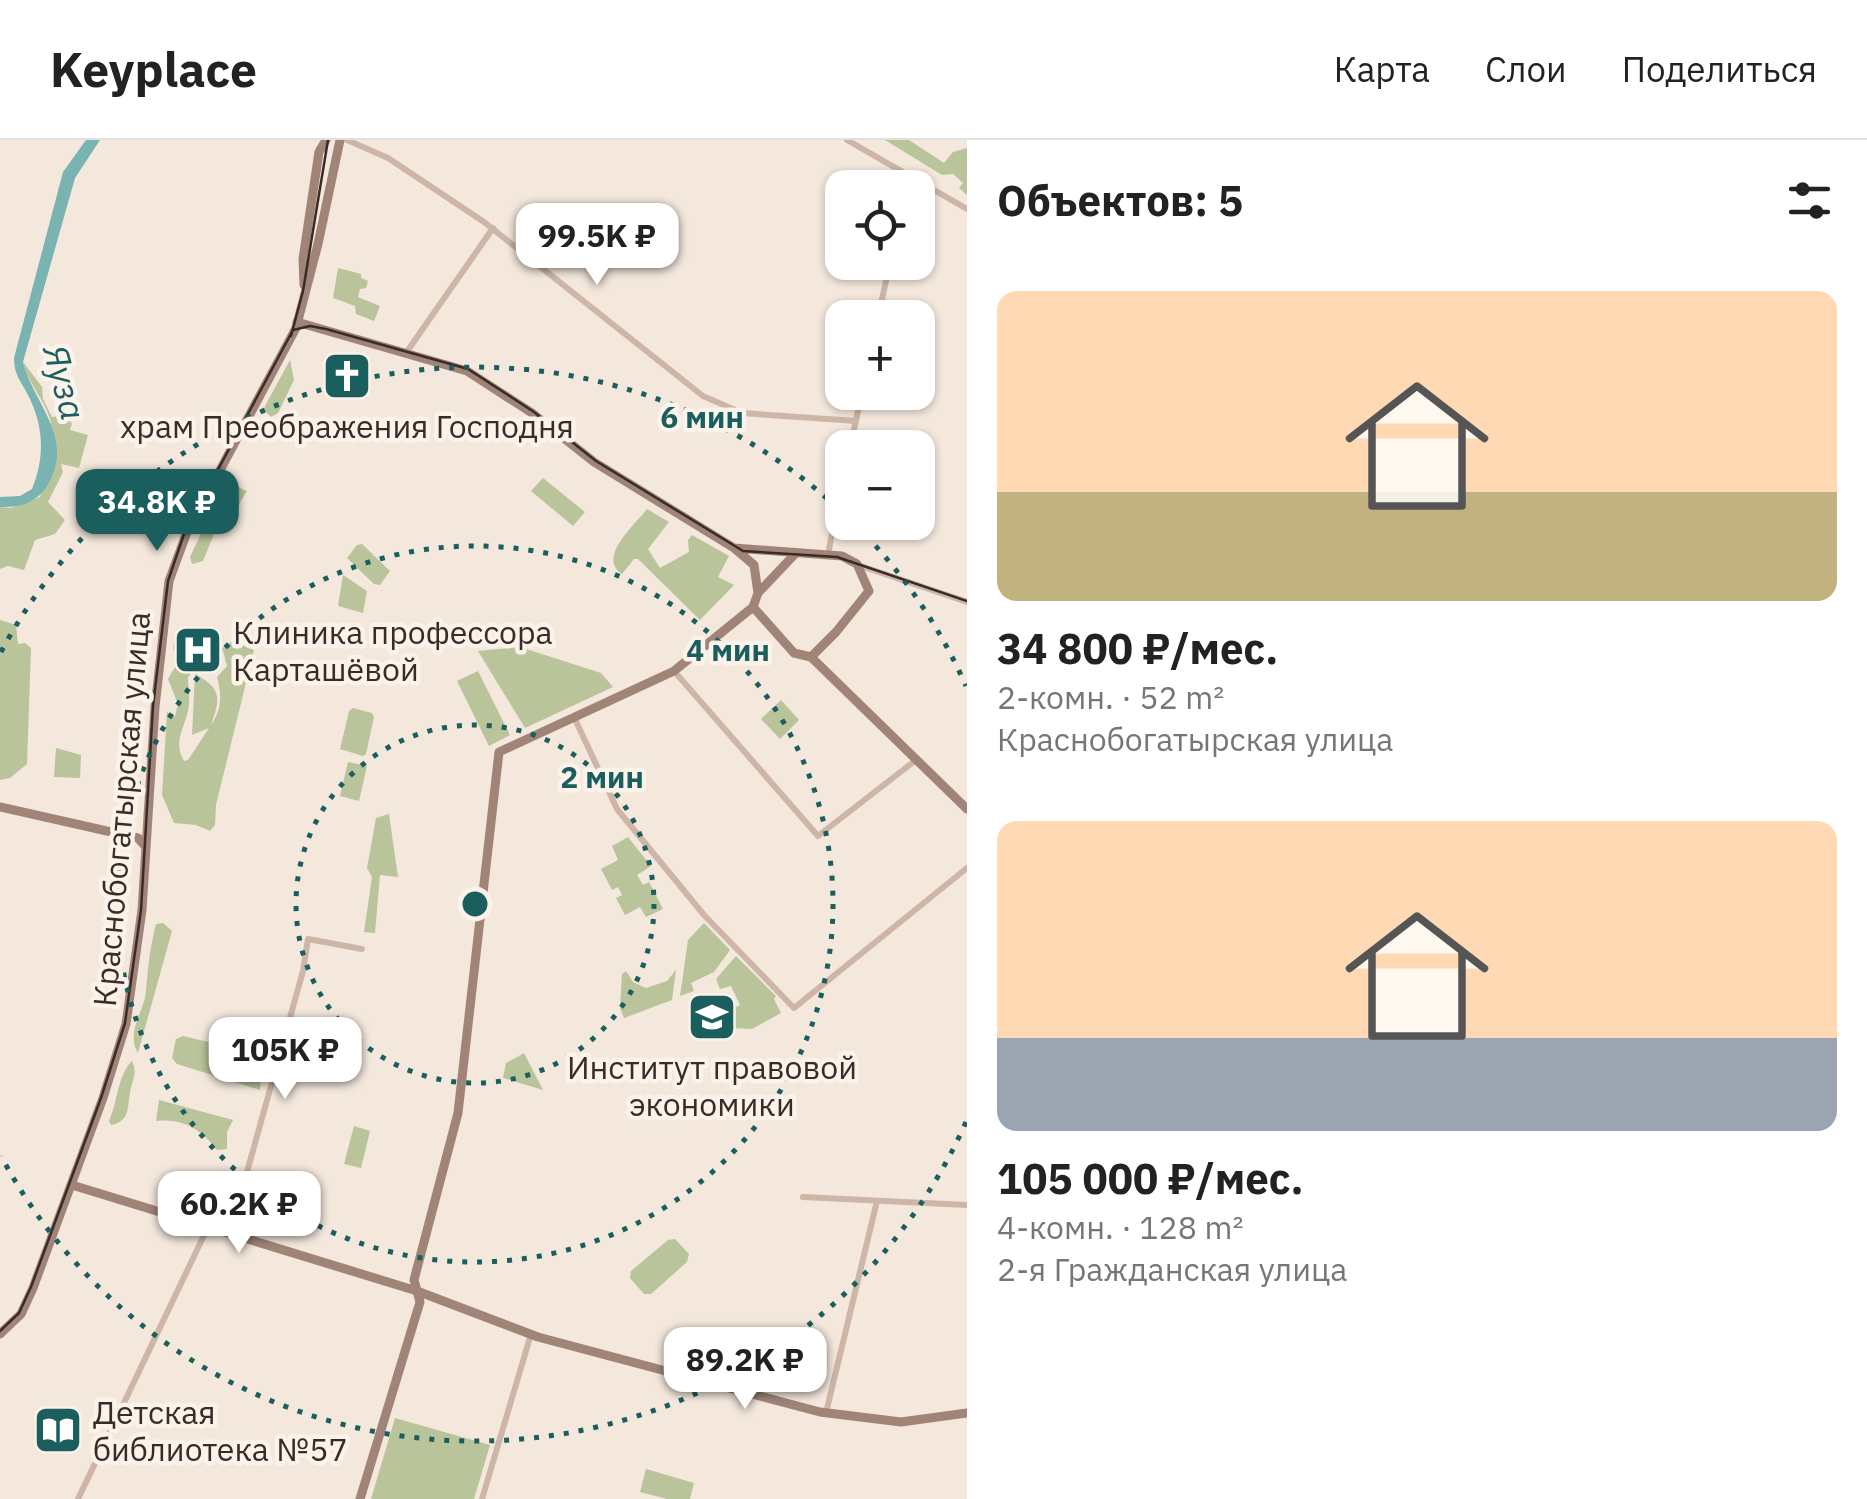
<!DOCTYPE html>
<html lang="ru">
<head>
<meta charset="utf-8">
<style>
  :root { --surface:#fff; --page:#f2f2f2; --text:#222; --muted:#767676; --line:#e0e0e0; --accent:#1a5e5e }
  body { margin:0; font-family:"IBM Plex Sans",sans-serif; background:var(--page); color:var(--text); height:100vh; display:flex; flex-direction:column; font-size:38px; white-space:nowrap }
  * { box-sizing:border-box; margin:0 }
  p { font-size:32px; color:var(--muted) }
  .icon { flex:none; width:55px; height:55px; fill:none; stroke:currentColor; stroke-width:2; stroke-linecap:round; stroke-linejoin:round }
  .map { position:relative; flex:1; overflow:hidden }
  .side { display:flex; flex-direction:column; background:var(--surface); width:900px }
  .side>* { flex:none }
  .fabs { position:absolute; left:825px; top:30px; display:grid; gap:20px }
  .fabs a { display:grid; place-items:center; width:110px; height:110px; border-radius:20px; background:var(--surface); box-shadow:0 2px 8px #0004; font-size:50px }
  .price { position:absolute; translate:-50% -85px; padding:0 22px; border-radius:20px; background:#fff; color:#222; font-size:32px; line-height:65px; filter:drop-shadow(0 2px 5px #0008) }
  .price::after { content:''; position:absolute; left:50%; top:60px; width:30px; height:22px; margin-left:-15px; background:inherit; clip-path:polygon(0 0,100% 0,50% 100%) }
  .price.selected { background:var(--accent); color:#fff }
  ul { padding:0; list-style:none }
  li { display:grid; align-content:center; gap:20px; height:530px; padding:0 30px }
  li span { display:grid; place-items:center; height:310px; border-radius:20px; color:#555 }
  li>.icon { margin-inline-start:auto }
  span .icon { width:180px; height:180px; fill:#fffc; stroke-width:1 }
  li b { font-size:42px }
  h2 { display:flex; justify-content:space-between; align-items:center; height:120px; padding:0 30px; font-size:42px }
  header { display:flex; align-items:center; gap:60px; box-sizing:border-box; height:140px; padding:0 50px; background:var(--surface); border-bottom:2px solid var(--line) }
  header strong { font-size:48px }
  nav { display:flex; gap:55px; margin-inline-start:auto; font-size:35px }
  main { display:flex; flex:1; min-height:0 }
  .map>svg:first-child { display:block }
  .green { fill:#b9c49b }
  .water { fill:#79b3b2 }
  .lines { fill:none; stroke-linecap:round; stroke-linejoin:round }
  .street { stroke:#cdb6a7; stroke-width:6 }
  .secondary { stroke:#a18478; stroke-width:9 }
  .tram { stroke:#392c28; stroke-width:2.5 }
  .ring { fill:none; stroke:#1a5e5e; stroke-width:5; stroke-dasharray:5 10 }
  .labels { text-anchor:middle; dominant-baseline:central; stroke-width:9; stroke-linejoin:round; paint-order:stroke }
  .poi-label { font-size:32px; fill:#392c28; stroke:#fbf2e9 }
  .street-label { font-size:32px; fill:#392c28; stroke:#fbf2e9 }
  .water-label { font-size:35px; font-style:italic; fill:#1a5e5e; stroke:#fbf2e9 }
  .centre { fill:#1a5e5e; stroke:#fbf2e9; stroke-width:5 }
  .ring-label { font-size:30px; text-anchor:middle; font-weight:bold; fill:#1a5e5e; stroke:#fbf2e9; stroke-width:9; stroke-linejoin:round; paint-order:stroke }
</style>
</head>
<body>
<header>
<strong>Keyplace</strong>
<nav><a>Карта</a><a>Слои</a><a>Поделиться</a></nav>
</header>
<main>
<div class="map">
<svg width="967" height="1359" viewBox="0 0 967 1359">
  <rect width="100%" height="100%" fill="#f4e7dc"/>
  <g class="green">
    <path d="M885,0H909L944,23L953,12L967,8V55L959,48L963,43L953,34L942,35Z"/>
    <path d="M338,128L361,134V138L368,141L366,148L360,149L358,157L380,166L374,181L356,174L355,166L333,158Z"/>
    <path d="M290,220L294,240L278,273L271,277L264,270L265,266Z"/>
    <path d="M23,222L42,247L43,259L52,277L63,276L72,283L70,290L88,295L79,328L61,324L63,332L48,362L65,380L55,394L35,400L24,430L8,426L0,429V367L11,368L40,357C44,337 56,297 50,279C44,259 28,243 23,222Z"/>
    <path d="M543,338L585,372L573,386L531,351Z"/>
    <path d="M234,345L247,351L240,362L234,384L216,389L203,421L192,424L190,417L220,353Z"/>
    <path d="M106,353L133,355L161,363L183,361L170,384L163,387L134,378L116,381L94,368L96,357Z"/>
    <path d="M647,369L669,382L648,409L660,428L689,412L688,400L692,395L729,416L718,437L734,445L700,480L638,419H634L622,434C597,417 634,386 647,369Z"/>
    <path d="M362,404L390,431L380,445L374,444L347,418L357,405Z"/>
    <path d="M343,435L367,451L363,473L338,466Z"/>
    <path d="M0,480L16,485L18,504L25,503L31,508L27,624L10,638L0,640Z"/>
    <path d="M178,489L199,492L201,495C191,506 181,499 186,522L196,523L197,527L188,537C188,545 190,555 189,563C188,585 171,599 184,621L188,620L209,588L192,595L195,534C223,549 220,559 211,585C222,568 222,557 217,537L227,526L222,508L233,501L254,510L216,665L215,685L210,691L196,685L174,683L162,655L167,571L172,577L175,576L178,564L168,539L178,522L173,508Z"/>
    <path d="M520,507L601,533L613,547L525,588L478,511Z"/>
    <path d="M478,531L510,595L489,606L457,541Z"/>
    <path d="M781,560L799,580L780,599L761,579Z"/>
    <path d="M353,568L372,573L374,577L366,614L363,616L340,609L349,571Z"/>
    <path d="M56,608L81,615L80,638L54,637Z"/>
    <path d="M348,622L367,626L359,661L340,656Z"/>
    <path d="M389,674L398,737L380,735L375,793L364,792L372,737L367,728L376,678Z"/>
    <path d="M628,697L651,726L637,735L643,745L649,742L663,769L646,777L640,767L625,775L616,758L622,755L618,747L612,750L601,729L618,720L612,706Z"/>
    <path d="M163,783L172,791L138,913C125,892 145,871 146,850C148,828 150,807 156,784Z"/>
    <path d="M704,783L730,810L714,832L691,843L694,851L680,856L688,800Z"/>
    <path d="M736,816L776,856L774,859L781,873L752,889L727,888L721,875L740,865L731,846L720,849L716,839Z"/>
    <path d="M676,830L672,860L624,878L620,868L622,834L626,831L633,842L646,848L667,841Z"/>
    <path d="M183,896L238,909L241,919L253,923L251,932L261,938L260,950L177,924L172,918L176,899Z"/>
    <path d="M524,913L543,950L503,938L506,923Z"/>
    <path d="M132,921C138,934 132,940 130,953C127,969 130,981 111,985L109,981C118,962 117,936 132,921Z"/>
    <path d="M159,960L233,980L227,992V1009L217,1010C202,990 183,978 156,981Z"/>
    <path d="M354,986L370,991L361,1028L344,1024Z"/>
    <path d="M675,1099L689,1114L687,1122L651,1154H644L630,1138L631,1131L668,1100Z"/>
    <path d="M395,1278L490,1305L474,1359H371Z"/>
    <path d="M646,1329L694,1343L690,1359H667L640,1352Z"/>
  </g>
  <path class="water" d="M86,0H100L75,38L23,222C34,265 76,298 47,346C36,363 20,368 0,367V357L20,356L32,349C45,317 44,286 28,255C21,241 14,235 14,218L63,32Z"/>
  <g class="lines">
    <g class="street">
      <path d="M347,0L388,18L484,82L703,256L742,273L856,281"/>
      <path d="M847,0L967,69"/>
      <path d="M878,178L890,122"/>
      <path d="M406,213L493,88"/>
      <path d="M850,308L862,252"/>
      <path d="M828,415L842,339"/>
      <path d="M858,425L967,462"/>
      <path d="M674,531L818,696L916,620"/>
      <path d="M574,577L617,669L704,775L794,868L967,728"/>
      <path d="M803,1057L967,1065"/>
      <path d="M230,1093L303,831L308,799L362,809"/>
      <path d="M826,1273L877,1061"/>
      <path d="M78,1359L208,1087"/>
      <path d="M482,1359L531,1194"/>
    </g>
    <g class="secondary">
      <path d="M304,145L303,119L319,12L326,0"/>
      <path d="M297,182L467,231L532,273L594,322L734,408L754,425L758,453L753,467L794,513L811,517L836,492L869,451L857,424L842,416L734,408"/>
      <path d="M759,452L795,414"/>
      <path d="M811,517L967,669"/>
      <path d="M0,667L138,698L145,706"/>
      <path d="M72,1045L417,1151L538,1197L820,1272L901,1282L967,1273"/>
      <path d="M0,1194L21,1174L33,1148L103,958L126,884L142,770L155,567L169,441L187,392L296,188L318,104L340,0"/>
      <path d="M360,1359L420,1162L414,1140L458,973L499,612L674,531L753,467"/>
    </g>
    <g class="tram">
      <path d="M291,196L303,151L328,0"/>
      <path d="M0,1191L19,1173L31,1147L101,958L125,883L141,770L153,566L168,441L185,391L293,190L310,186L326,189L468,229L534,272L596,321L743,411L837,417L967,461"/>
    </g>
  </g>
  <g class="ring">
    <circle cx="475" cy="764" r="179"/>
    <circle cx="475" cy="764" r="358"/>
    <path d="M966 982A537 537 0 0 1 1 1016M1 512A537 537 0 0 1 841 371M855 384A537 537 0 0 1 966 546"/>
  </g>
  <defs>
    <g id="church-square" transform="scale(2.5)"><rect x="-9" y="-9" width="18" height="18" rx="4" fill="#1a5e5e" stroke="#fbf2e9"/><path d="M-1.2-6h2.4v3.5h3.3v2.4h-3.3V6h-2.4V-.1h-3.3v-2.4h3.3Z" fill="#fff"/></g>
    <g id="hospital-square" transform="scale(2.5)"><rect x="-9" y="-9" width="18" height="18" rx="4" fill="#1a5e5e" stroke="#fbf2e9"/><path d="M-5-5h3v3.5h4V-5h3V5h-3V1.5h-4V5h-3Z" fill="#fff"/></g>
    <g id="university-square" transform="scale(2.5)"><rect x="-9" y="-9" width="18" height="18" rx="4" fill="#1a5e5e" stroke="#fbf2e9"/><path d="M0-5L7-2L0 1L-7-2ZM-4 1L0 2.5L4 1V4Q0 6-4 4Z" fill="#fff"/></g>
    <g id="library-square" transform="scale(2.5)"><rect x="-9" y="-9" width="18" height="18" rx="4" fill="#1a5e5e" stroke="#fbf2e9"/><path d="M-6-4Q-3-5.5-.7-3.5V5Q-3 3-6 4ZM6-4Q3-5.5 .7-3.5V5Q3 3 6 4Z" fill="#fff"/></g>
  </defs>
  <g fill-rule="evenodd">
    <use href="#church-square" x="347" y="236"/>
    <use href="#hospital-square" x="198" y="510"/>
    <use href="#university-square" x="712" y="877"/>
    <use href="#library-square" x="58" y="1290"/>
  </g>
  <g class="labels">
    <g class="poi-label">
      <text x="347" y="286">храм Преображения Господня</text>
      <text x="233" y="492" text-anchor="start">Клиника профессора<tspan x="233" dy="37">Карташёвой</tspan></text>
      <text x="712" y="927">Институт правовой<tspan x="712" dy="37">экономики</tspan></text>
      <text x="93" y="1272" text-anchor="start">Детская<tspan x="93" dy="37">библиотека №57</tspan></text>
    </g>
    <g class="street-label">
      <text transform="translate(121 669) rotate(-85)">Краснобогатырская улица</text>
    </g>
    <g class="water-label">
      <text transform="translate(65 242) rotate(75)">Яуза</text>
    </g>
  </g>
  <circle cx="475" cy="764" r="15" class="centre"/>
  <g class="ring-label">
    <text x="702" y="288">6 мин</text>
    <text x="728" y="521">4 мин</text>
    <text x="602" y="648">2 мин</text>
  </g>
</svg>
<div class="fabs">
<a><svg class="icon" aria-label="locate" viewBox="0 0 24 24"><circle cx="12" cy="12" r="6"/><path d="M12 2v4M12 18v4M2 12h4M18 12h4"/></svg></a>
<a>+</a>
<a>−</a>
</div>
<b class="price" style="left:597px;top:148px">99.5K ₽</b>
<b class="price selected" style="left:157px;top:414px">34.8K ₽</b>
<b class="price" style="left:285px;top:962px">105K ₽</b>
<b class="price" style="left:239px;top:1116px">60.2K ₽</b>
<b class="price" style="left:745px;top:1272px">89.2K ₽</b>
</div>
<section class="side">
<h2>Объектов: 5<svg class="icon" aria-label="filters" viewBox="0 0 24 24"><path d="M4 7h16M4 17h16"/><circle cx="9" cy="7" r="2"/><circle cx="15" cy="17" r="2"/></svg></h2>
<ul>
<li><span style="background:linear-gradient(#ffd9b3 65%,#c2b280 0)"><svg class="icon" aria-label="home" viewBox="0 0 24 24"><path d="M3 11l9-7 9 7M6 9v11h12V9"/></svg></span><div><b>34 800 ₽/мес.</b><p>2-комн. · 52 m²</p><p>Краснобогатырская улица</p></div></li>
<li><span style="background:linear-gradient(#ffd9b3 70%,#9aa5b1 0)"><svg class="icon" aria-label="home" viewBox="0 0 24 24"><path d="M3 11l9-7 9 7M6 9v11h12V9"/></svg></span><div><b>105 000 ₽/мес.</b><p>4-комн. · 128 m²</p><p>2-я Гражданская улица</p></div></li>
</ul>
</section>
</main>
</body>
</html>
